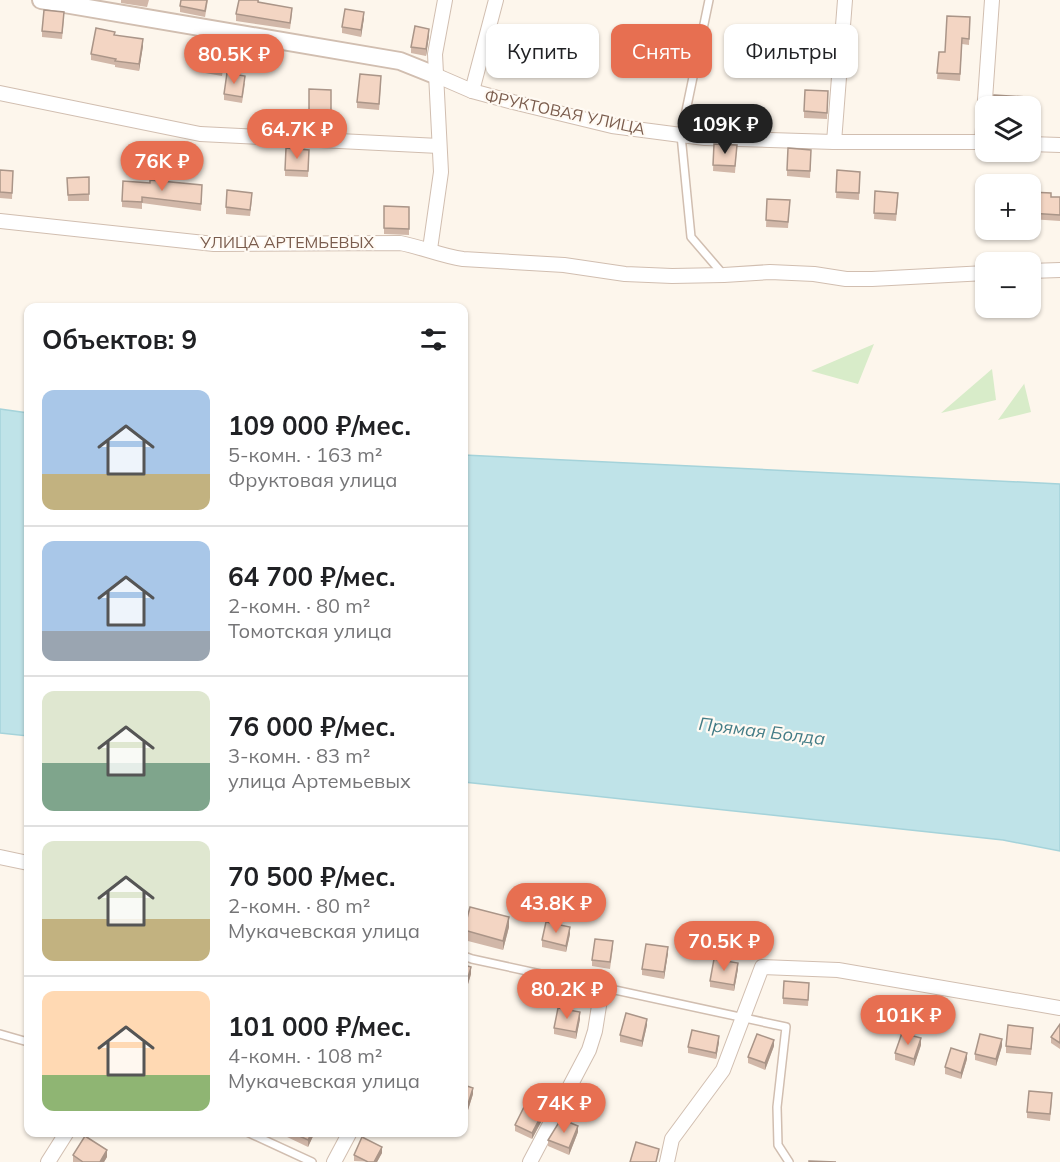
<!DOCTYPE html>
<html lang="ru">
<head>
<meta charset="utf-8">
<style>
  :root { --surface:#fff; --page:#f6f6f6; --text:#202124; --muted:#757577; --line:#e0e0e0; --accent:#e76f51 }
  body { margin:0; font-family:Mulish,sans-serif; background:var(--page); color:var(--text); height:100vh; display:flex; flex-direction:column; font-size:22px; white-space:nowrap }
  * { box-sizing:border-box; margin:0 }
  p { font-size:20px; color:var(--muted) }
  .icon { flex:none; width:33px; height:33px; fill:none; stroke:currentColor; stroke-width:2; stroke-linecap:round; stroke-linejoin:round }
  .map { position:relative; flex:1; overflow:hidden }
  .panel { position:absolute; left:24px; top:303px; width:444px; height:834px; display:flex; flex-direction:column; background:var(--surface); border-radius:12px; box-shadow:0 2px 4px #0004 }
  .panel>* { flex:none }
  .banner { position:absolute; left:486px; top:24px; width:483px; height:54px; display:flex; gap:12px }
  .buttons { position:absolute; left:975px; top:96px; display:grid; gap:12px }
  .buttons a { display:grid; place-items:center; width:66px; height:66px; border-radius:12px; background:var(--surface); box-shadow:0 2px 4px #0004; font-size:30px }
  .price { position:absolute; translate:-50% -51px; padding:0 14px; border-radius:21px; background:var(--accent); color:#fff; font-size:20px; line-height:39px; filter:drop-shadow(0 2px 3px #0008) }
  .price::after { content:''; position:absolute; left:50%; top:36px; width:18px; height:14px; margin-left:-9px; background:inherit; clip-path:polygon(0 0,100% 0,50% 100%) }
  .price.active { background:#222; color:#fff }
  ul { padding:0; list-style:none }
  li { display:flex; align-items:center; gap:18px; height:150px; padding:0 18px }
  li+li { border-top:2px solid var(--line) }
  li span { display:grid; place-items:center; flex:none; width:168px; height:120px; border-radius:12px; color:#555 }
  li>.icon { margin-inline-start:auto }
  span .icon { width:72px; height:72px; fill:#fffc; stroke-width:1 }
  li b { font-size:26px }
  h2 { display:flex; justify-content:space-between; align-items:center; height:72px; padding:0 18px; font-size:26px }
  .chip { padding:0 21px; border-radius:12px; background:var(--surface); box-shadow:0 2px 4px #0004; font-size:21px; line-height:54px }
  .chip.active { background:var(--accent); color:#fff }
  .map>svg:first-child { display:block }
  .green { fill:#d8ecc9 }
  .water { fill:#bfe3e8; stroke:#a5d3da; stroke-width:1.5 }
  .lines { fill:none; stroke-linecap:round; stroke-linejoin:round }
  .service-casing { stroke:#d1beb0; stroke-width:10 }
  .minor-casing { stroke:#d1beb0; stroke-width:16 }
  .tertiary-casing { stroke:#d1beb0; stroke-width:20 }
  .service { stroke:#fff; stroke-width:7 }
  .minor { stroke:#fff; stroke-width:14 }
  .tertiary { stroke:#fff; stroke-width:16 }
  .wall { fill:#d1b7a8 }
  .shaded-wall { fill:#aa9588 }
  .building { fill:#f3d5c3; stroke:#aa9588; stroke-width:1.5 }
  .labels { text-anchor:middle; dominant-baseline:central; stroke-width:4.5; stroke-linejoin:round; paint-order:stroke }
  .street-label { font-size:16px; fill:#7a5c4d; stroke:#fffaf3 }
  .water-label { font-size:18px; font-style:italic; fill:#437c86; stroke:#fffaf3 }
</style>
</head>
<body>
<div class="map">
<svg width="1060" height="1162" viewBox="0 0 1060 1162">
  <rect width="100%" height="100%" fill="#fdf6ec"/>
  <g class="green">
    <path d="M874,344L858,384L811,371Z"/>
    <path d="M992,369L996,400L941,413Z"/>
    <path d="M1024,383L1031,412L998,420L1024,384Z"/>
  </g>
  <g class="water">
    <path d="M0,409L28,413V736L0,733Z"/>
    <path d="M464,455L1060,484V851L1003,840L464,782Z"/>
  </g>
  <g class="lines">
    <g class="service-casing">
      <g id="service">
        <path d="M709,0L681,135L691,237L722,273"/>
        <path d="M464,956L472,959L786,1027L777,1107L778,1145L789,1162"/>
        <path d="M0,1034L28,1042"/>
        <path d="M247,1132L312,1162"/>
      </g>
    </g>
    <g class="minor-casing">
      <g id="minor">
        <path d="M435,75L472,91L513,102L612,126L681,135L705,138L834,142H986"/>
        <path d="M472,91L496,0"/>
        <path d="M0,93L200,134L439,146"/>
        <path d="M834,142L845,0"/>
        <path d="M982,142L992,0"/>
        <path d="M1030,144L1060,145"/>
        <path d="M0,221L214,244L400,243C422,247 441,256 463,259L564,265L625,274L672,276L724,275L770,272L814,274L846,279H872L986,273"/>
        <path d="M430,249L441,172L435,54L445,0"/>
        <path d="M1030,271L1060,270"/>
        <path d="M0,857L28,863"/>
        <path d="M48,1162L67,1132"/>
        <path d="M334,1162L350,1132"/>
        <path d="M530,1162L589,1050L595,1031L602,987"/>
        <path d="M667,1162L672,1139L723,1070L762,967L838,970L1060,1008"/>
      </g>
    </g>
    <g class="tertiary-casing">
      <path id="tertiary" d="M41,0L400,61L435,75"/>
    </g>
    <use href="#service" class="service"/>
    <use href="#minor" class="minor"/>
    <use href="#tertiary" class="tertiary"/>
  </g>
  <g class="wall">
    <path d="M121,0H149L147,7L121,3Z"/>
    <path d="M208,0L205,17L180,12V6Z"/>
    <path d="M259,0V2L292,14L290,29L236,21V14Z"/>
    <path d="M970,17L969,45L962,44L960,81L937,79L939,52H945Z"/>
    <path d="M64,18L62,39L42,37V31Z"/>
    <path d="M364,18L361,37L342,33V27Z"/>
    <path d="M115,35L143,46L139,71L115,67V65L91,60V54Z"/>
    <path d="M429,35L426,56L411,53V47Z"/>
    <path d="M225,58L222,76L205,73V67Z"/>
    <path d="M245,83L242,103L224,100V94Z"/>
    <path d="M381,83L379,110L357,108V102Z"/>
    <path d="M309,89L331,90V120H309Z"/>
    <path d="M828,98L827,119L804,118V111Z"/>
    <path d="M714,144L737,145L735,173L713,171Z"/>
    <path d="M811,150L810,178L787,176V170Z"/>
    <path d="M309,156L308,177L285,176V170Z"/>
    <path d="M0,170L13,171L12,199L0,198Z"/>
    <path d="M837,170L860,172L859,200L836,198Z"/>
    <path d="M89,177V201H68L67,178Z"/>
    <path d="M150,183L202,185L201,211L142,203V209L122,207V201Z"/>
    <path d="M875,191L898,199L896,221L874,219Z"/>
    <path d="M1030,192L1051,197H1060V221L1030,219Z"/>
    <path d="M252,199L250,216L226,214V207Z"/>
    <path d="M767,199L790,200L788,228L766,227Z"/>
    <path d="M384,206L409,207V235L384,234Z"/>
    <path d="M509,927L503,950L464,940V930Z"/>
    <path d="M570,934L566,952L542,947V940Z"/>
    <path d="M613,947L610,969L592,966V960Z"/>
    <path d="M668,953L664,979L642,975V969Z"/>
    <path d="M464,965L471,974L465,994H464Z"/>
    <path d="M738,969L734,991L710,987V981Z"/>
    <path d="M809,989L808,1006L783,1004V998Z"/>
    <path d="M580,1019L576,1039L554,1034V1028Z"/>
    <path d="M1060,1024V1049L1051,1043V1037Z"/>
    <path d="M647,1025L642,1047L620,1042V1035Z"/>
    <path d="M1033,1034L1031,1055L1006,1053V1046Z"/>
    <path d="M719,1042L716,1059L688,1053V1047Z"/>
    <path d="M921,1045L914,1066L895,1060V1053Z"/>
    <path d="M774,1046L765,1070L748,1063V1057Z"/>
    <path d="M1002,1046L996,1066L975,1060V1054Z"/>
    <path d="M967,1059L961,1079L945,1074V1067Z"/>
    <path d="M464,1085L473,1094L468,1110L464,1109Z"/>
    <path d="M1052,1099L1050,1121L1027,1118V1112Z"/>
    <path d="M541,1122L532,1139L515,1131V1125Z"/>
    <path d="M285,1132H315L308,1147L285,1136Z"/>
    <path d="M578,1132L569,1155L548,1146V1140Z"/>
    <path d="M382,1153L377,1162L354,1161V1155Z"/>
    <path d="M73,1155L107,1157L104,1162H73Z"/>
  </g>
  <g class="shaded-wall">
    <path d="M364,12V18L361,37V30Z"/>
    <path d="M429,29V35L426,56V49Z"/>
    <path d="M143,39V46L139,71V64Z"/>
    <path d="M509,917V927L503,950V941Z"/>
    <path d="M570,927V934L566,952V946Z"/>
    <path d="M668,947V953L664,979V972Z"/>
    <path d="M738,963V969L734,991V985Z"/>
    <path d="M471,967V974L465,994V988Z"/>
    <path d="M580,1012V1019L576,1039V1032Z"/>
    <path d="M647,1019V1025L642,1047V1041Z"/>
    <path d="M719,1036V1042L716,1059V1053Z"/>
    <path d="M921,1038V1045L914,1066V1059Z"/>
    <path d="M1002,1039V1046L996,1066V1059Z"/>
    <path d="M774,1040V1046L765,1070V1063Z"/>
    <path d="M967,1053V1059L961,1079V1073Z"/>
    <path d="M473,1088V1094L468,1110V1104Z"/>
    <path d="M541,1116V1122L532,1139V1133Z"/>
    <path d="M578,1126V1132L569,1155V1148Z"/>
    <path d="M312,1132H315L308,1147V1140Z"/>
    <path d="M382,1147V1153L377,1162H374Z"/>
    <path d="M107,1150V1157L104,1162H100Z"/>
  </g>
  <g class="building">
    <path d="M181,0H207L205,11L180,6Z"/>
    <path d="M239,0H258V2L292,8L290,23L236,14Z"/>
    <path d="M345,9L364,12L361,30L342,27Z"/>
    <path d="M44,10L64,12L62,33L42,31Z"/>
    <path d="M947,16L970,17L969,39L962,38L960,74L937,73L939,52H945Z"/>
    <path d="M415,26L429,29L426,49L411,47Z"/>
    <path d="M96,28L115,32L114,35L143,39L139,64L115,61L116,59L91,54Z"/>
    <path d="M207,49L225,51L222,70L205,67Z"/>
    <path d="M227,73L245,76L242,97L224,94Z"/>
    <path d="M360,74L381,76L379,104L357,102Z"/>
    <path d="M309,89L331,90V114H309Z"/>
    <path d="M805,90L828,91L827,113L804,111Z"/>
    <path d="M994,95L1027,97L1026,106H993Z"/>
    <path d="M714,144L737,145L735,166L713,165Z"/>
    <path d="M286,148L309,150L308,171L285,170Z"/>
    <path d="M788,148L811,150L810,171L787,170Z"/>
    <path d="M0,170L13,171L12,193L0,192Z"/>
    <path d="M837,170L860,172L859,193L836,192Z"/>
    <path d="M89,177V194L68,195L67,178Z"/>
    <path d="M150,180L202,185L201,204L142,197V202L122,201L123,181L150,183Z"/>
    <path d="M227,190L252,193L250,210L226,207Z"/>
    <path d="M875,191L898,193L896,214L874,213Z"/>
    <path d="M1030,192L1051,193V197H1060V215L1030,213Z"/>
    <path d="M767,199L790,200L788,222L766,220Z"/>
    <path d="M384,206L409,207V229L384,228Z"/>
    <path d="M470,907L509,917L503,941L464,930Z"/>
    <path d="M546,922L570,927L566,946L542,940Z"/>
    <path d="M595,939L613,941L610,962L592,960Z"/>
    <path d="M646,944L668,947L664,972L642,969Z"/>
    <path d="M714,959L738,963L734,985L710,981Z"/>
    <path d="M464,965L471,967L465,988H464Z"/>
    <path d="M784,981L809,983L808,1000L783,998Z"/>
    <path d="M558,1008L580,1012L576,1032L554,1028Z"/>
    <path d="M626,1013L647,1019L642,1041L620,1035Z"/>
    <path d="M1060,1024V1043L1051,1037Z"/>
    <path d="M1008,1025L1033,1028L1031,1049L1006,1046Z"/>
    <path d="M692,1030L719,1036L716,1053L688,1047Z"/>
    <path d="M902,1033L921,1038L914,1059L895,1053Z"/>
    <path d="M757,1034L774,1040L765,1063L748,1057Z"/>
    <path d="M980,1034L1002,1039L996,1059L975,1054Z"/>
    <path d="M951,1048L967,1053L961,1073L945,1067Z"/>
    <path d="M464,1085L473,1088L468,1104L464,1103Z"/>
    <path d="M1029,1091L1052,1093L1050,1114L1027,1112Z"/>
    <path d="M524,1107L541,1116L532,1133L515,1125Z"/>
    <path d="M561,1119L578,1126L569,1148L548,1140Z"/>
    <path d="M291,1132H312L308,1140Z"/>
    <path d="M85,1136L107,1150L100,1162H83L73,1155Z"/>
    <path d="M362,1137L382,1147L374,1162H368L354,1155Z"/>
    <path d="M636,1142L659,1149L656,1162H630Z"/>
    <path d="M809,1161L836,1162H809Z"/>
  </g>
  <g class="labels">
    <g class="street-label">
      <text transform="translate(565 112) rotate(12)">ФРУКТОВАЯ УЛИЦА</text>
      <text x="287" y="242">УЛИЦА АРТЕМЬЕВЫХ</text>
    </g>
    <g class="water-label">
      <text transform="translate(762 731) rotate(7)">Прямая Болда</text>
    </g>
  </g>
</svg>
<div class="buttons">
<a><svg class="icon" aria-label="layers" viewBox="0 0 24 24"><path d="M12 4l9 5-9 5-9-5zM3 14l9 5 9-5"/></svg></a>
<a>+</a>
<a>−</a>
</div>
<b class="price" style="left:234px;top:85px">80.5K ₽</b>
<b class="price active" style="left:725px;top:155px">109K ₽</b>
<b class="price" style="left:297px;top:160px">64.7K ₽</b>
<b class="price" style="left:162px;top:192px">76K ₽</b>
<b class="price" style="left:556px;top:934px">43.8K ₽</b>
<b class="price" style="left:724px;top:972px">70.5K ₽</b>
<b class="price" style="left:567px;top:1020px">80.2K ₽</b>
<b class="price" style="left:908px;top:1046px">101K ₽</b>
<b class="price" style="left:564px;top:1134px">74K ₽</b>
<div class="banner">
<a class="chip">Купить</a>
<a class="chip active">Снять</a>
<a class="chip">Фильтры</a>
</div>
<section class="panel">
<h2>Объектов: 9<svg class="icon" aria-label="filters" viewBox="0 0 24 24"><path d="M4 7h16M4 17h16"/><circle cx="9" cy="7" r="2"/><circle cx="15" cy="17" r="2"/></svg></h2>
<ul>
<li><span style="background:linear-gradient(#a9c7e8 70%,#c2b280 0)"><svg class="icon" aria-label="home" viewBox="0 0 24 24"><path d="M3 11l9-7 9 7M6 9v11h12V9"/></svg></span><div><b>109 000 ₽/мес.</b><p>5-комн. · 163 m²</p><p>Фруктовая улица</p></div></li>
<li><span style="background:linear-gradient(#a9c7e8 75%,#9aa5b1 0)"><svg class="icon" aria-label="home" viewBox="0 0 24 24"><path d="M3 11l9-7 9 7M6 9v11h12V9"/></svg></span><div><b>64 700 ₽/мес.</b><p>2-комн. · 80 m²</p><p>Томотская улица</p></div></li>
<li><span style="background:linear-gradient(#dfe7d0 60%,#7fa58c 0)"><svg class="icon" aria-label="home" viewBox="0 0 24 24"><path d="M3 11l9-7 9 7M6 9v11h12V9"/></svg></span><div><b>76 000 ₽/мес.</b><p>3-комн. · 83 m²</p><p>улица Артемьевых</p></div></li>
<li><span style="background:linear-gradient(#dfe7d0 65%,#c2b280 0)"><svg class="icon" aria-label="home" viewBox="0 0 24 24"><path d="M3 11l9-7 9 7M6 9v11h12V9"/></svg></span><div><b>70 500 ₽/мес.</b><p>2-комн. · 80 m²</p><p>Мукачевская улица</p></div></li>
<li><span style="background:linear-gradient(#ffd9b3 70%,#8fb573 0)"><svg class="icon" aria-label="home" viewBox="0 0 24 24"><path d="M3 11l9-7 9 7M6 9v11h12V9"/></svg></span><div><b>101 000 ₽/мес.</b><p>4-комн. · 108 m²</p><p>Мукачевская улица</p></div></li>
</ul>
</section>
</div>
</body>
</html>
